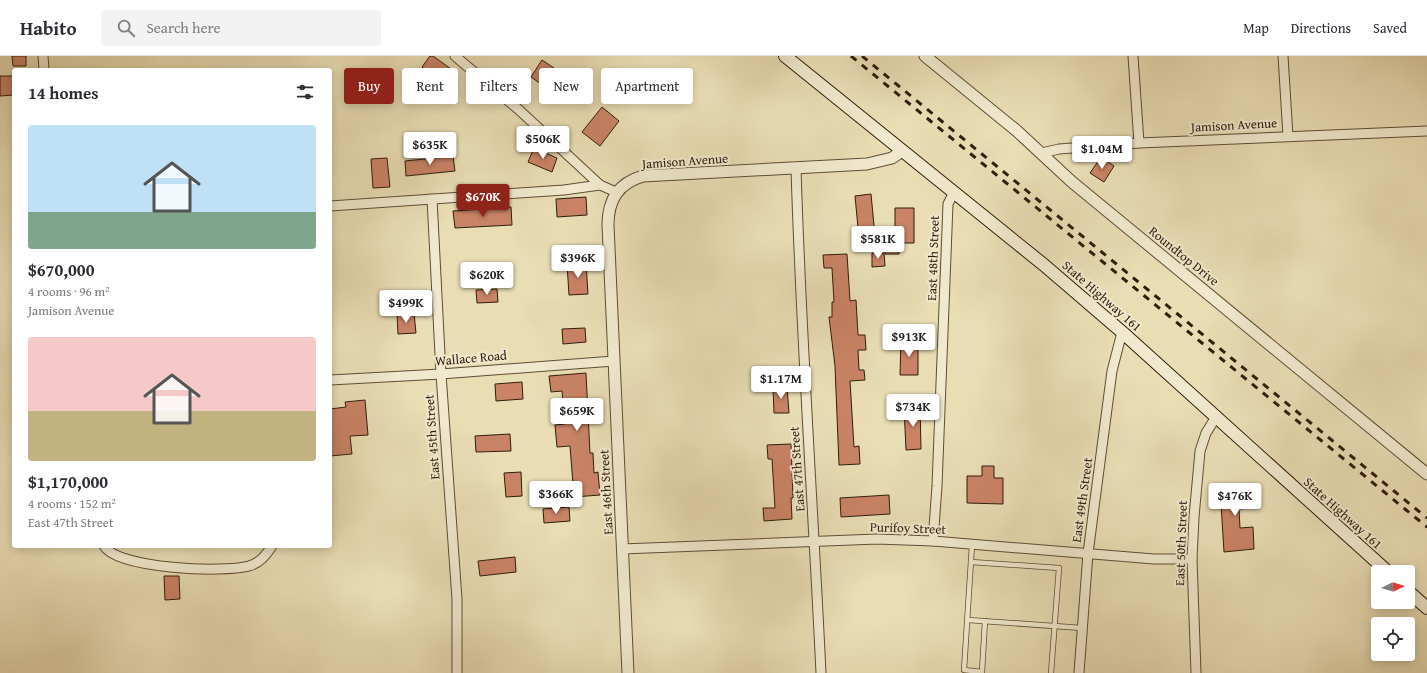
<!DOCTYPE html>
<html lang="en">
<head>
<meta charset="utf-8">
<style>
  :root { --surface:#fff; --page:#f2f2f3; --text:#2b2b33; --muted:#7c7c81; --line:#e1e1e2; --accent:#8f2418 }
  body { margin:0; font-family:"Gentium Book Plus",serif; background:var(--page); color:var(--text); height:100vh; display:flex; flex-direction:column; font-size:15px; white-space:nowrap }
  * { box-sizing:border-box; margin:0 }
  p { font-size:13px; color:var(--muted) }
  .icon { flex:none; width:22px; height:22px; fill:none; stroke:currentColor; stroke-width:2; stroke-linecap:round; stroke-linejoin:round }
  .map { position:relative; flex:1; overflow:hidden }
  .drawer { position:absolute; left:12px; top:12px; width:320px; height:480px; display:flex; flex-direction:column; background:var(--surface); border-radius:4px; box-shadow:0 2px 10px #0003 }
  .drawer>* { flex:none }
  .banner { position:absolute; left:344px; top:12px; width:380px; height:36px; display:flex; gap:8px }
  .needle { width:26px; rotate:85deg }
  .fabs { position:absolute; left:1371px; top:509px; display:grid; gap:8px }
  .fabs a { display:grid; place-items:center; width:44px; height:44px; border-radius:4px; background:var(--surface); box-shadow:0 2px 10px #0003; font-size:20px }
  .price { position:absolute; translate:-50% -34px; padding:0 9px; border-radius:4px; background:#fff; color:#222; font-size:13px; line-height:26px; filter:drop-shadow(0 1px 2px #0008) }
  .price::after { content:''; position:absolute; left:50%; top:24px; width:12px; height:9px; margin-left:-6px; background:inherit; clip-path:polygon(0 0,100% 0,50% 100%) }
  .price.on { background:var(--accent); color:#fff }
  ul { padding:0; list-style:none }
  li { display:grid; align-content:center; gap:8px; height:212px; padding:0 16px }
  li span { display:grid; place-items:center; height:124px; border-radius:4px; color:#555 }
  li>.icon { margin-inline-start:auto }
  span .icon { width:72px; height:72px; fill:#fffc; stroke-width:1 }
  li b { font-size:17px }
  h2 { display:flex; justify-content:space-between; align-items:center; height:48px; padding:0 16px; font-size:17px }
  .chip { padding:0 14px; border-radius:4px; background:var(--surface); box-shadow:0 2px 10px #0003; font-size:14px; line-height:36px }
  .chip.on { background:var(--accent); color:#fff }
  header { display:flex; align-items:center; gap:24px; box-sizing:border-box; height:56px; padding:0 20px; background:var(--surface); border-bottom:1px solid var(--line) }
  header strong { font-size:19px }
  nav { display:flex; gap:22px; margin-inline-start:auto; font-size:14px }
  .search { width:280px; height:36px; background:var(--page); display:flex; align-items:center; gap:10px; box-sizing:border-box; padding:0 14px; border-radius:4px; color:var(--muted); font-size:15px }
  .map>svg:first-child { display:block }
  .building { fill:#c98366; stroke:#2f1d0b }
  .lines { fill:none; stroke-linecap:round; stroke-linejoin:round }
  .service-casing { stroke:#5e4d35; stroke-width:6 }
  .minor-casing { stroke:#5e4d35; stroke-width:11 }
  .tertiary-casing { stroke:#5e4d35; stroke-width:13 }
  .secondary-casing { stroke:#2f1d0b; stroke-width:14 }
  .service { stroke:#f1e9ce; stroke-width:4.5 }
  .minor { stroke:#f1e9ce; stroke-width:9 }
  .tertiary { stroke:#f1e9ce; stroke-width:11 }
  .secondary { stroke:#f1e9ce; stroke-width:12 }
  .rail { stroke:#2f1d0b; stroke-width:3; stroke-dasharray:7 7; stroke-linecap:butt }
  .labels { text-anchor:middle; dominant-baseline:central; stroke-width:4; stroke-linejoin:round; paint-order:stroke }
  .street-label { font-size:13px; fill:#2f1d0b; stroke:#f1e9ce }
</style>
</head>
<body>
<header>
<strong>Habito</strong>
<div class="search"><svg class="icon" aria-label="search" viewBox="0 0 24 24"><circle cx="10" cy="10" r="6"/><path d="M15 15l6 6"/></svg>Search here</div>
<nav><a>Map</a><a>Directions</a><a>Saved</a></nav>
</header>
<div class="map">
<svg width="1427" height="617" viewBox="0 0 1427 617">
  <rect width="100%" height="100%" fill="#e9ddb4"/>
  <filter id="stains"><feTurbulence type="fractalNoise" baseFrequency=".005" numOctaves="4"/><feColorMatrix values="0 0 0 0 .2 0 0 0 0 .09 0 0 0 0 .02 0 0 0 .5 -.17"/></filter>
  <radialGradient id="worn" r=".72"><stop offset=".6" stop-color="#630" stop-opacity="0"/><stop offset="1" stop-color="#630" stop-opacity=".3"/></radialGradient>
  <g class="building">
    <path d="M12,0H26V10H13Z"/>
    <path d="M430,0H433L451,13L443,25L422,11Z"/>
    <path d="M542,4L560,16L548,33L531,21Z"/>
    <path d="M0,20H14V39L0,40Z"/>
    <path d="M602,51L619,65L600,90L582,76Z"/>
    <path d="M534,92L557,102L552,116L528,106Z"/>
    <path d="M453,100L455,115L406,120L405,105Z"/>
    <path d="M1101,101L1114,110L1104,126L1090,117Z"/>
    <path d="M387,102L390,131L373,132L371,103Z"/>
    <path d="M871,138L875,180L859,182L855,140Z"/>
    <path d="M586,141L587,159L557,161L556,143Z"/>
    <path d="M511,151L512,169L455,172L453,155Z"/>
    <path d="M895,152H914V187H899V198H885V185H895Z"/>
    <path d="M872,197H884L885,210L872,211Z"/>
    <path d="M847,198L850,245L856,244L858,279H865L866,294H858L859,314H864L865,324L850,325L854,391L859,390L860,408L839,409L835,310L829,261H832V246H834L832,212H824L823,199Z"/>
    <path d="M586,207L588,238L569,239L567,208Z"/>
    <path d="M497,233L498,246L477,247L476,234Z"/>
    <path d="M414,257L416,277L398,278L397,258Z"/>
    <path d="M585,272L586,286L563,288L562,273Z"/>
    <path d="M901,284H918V319H900Z"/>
    <path d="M586,317L590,397H593L594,417L598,416L600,439L574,441L570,390L557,391L555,369L565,368L562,335L551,336L549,320Z"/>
    <path d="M522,326L523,343L496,345L495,328Z"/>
    <path d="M787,331L789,357H774L773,332Z"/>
    <path d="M365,344L368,379L350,380L352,398L330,400V353L346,351L345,346Z"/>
    <path d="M920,350L921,393L906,394L904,351Z"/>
    <path d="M510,378L511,395L476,396L475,380Z"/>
    <path d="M791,388L793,442H791L792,463L764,465L763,452H775L772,403H768L767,389Z"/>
    <path d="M982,410H994V422H1003V448L967,447V420H982Z"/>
    <path d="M521,416L522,440L506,441L504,417Z"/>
    <path d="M1252,430L1253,452L1239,453L1240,472L1253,471L1254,493L1224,496L1221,448H1211V440L1220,439L1219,432Z"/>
    <path d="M889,439L890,458L841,461L840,442Z"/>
    <path d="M569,451L570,465L544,467L543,453Z"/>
    <path d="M515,501L516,516L480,520L478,505Z"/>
    <path d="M164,520H179L180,543L165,544Z"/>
  </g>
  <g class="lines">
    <g class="service-casing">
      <g id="service">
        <path d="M972,489L964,614L982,616L985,565"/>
        <path d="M971,506L1059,512L1051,617"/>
        <path d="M968,564L1082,572"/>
      </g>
    </g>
    <g class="minor-casing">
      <g id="minor">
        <path d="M43,0L44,14"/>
        <path d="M455,0L518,53L600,129"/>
        <path d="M1133,0L1139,87"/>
        <path d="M1283,0L1288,80"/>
        <path d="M1042,97L1059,93L1139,87L1427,75"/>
        <path d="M796,112C801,281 813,449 821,617"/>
        <path d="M432,143L441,318L457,543V617"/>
        <path d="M330,150L564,134L600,129L616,136"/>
        <path d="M330,324L441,318L614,305"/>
        <path d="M933,485L937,430L948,148L954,136"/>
        <path d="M104,490C118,513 224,517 249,510C260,507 266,499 272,490"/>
        <path d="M622,493L877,483L933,485L1154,503H1192"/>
        <path d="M1079,617L1088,497L1112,315L1122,276"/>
        <path d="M1196,617L1192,503L1194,461L1200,395L1206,377L1216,361"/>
      </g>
    </g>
    <g class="tertiary-casing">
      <g id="tertiary">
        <path d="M925,0L1017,75L1072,126L1427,418"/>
        <path d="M628,617L608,169C608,143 619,127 643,120L867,108L892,102L902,95"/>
      </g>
    </g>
    <g class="secondary-casing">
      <g id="secondary">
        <path d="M785,0L1044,209L1122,276L1388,516"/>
        <path d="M1408,535L1427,552"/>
      </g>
    </g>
    <use href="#service" class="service"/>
    <use href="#minor" class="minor"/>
    <use href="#tertiary" class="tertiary"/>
    <use href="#secondary" class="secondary"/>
    <g class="rail">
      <path d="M851,0L1427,471"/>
      <path d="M862,0L1427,462"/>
    </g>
  </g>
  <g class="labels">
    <g class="street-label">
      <text transform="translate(1234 69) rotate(-3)">Jamison Avenue</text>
      <text transform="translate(685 105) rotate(-4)">Jamison Avenue</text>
      <text transform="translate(1184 200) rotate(39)">Roundtop Drive</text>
      <text transform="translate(933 202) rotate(-88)">East 48th Street</text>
      <text transform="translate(1102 240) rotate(41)">State Highway 161</text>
      <text transform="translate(471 302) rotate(-5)">Wallace Road</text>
      <text transform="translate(432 381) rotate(-94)">East 45th Street</text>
      <text transform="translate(797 413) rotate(-94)">East 47th Street</text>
      <text transform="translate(606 436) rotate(-93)">East 46th Street</text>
      <text transform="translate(1082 444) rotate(-82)">East 49th Street</text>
      <text transform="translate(1343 457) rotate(42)">State Highway 161</text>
      <text transform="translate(908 472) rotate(2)">Purifoy Street</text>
      <text transform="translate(1181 487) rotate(-88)">East 50th Street</text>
    </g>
  </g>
  <rect width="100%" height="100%" filter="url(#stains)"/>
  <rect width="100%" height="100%" fill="url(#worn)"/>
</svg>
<div class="fabs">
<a><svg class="needle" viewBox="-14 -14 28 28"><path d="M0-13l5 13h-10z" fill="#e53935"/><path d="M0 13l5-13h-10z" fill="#7c7c81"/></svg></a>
<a><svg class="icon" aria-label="locate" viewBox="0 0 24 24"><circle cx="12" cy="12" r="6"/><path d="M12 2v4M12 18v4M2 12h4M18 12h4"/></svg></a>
</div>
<b class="price" style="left:543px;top:104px">$506K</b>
<b class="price" style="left:430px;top:110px">$635K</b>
<b class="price" style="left:1102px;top:114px">$1.04M</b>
<b class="price on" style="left:483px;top:162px">$670K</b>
<b class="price" style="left:878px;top:204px">$581K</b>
<b class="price" style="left:578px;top:223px">$396K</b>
<b class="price" style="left:487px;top:240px">$620K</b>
<b class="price" style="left:406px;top:268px">$499K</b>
<b class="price" style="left:909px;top:302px">$913K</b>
<b class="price" style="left:781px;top:344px">$1.17M</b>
<b class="price" style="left:913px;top:372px">$734K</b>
<b class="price" style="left:577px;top:376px">$659K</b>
<b class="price" style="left:556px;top:459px">$366K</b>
<b class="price" style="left:1235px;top:461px">$476K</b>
<div class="banner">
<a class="chip on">Buy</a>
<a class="chip">Rent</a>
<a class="chip">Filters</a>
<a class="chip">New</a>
<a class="chip">Apartment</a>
</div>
<section class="drawer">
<h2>14 homes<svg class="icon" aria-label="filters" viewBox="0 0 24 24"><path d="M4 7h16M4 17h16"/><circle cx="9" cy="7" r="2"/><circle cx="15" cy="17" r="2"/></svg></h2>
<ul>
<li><span style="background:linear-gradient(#bfe0f5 70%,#7fa58c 0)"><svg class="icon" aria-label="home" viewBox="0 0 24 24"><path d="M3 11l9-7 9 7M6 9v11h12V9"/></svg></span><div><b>$670,000</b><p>4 rooms · 96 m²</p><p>Jamison Avenue</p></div></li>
<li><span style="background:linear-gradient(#f6c9c9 60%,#c2b280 0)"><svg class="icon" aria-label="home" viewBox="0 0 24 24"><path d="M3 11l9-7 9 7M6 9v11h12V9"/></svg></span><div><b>$1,170,000</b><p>4 rooms · 152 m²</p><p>East 47th Street</p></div></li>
</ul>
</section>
</div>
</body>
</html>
